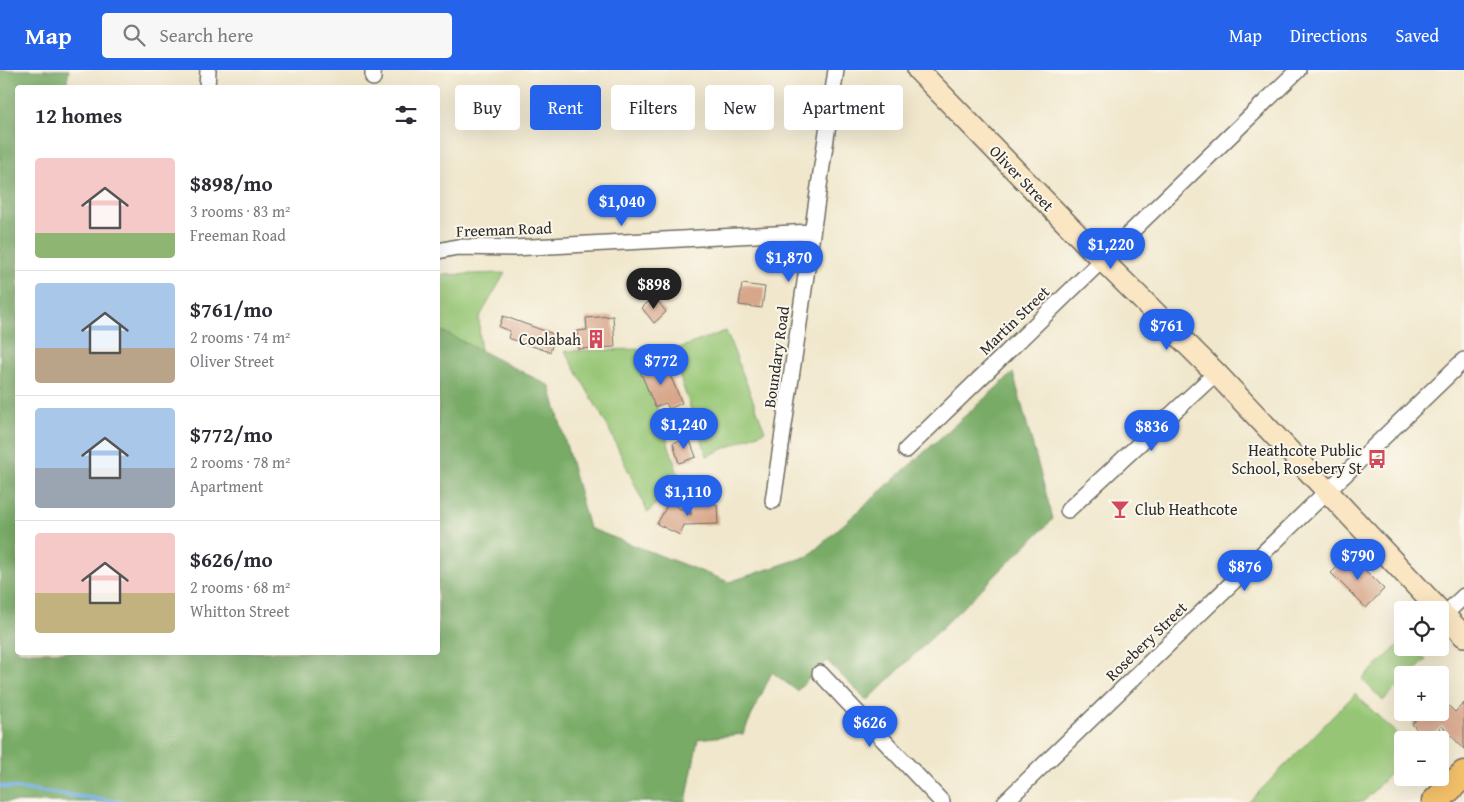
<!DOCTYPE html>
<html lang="en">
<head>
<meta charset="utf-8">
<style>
  :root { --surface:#fff; --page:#f7f7f7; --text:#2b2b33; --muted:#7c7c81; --line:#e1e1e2; --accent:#2563eb }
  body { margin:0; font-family:"Gentium Book Plus",serif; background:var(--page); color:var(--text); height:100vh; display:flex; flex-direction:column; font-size:19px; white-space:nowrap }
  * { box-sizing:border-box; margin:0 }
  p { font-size:16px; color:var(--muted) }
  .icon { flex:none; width:28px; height:28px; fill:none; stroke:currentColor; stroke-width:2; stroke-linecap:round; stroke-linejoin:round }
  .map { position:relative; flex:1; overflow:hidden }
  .panel { position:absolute; left:15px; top:15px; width:425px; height:570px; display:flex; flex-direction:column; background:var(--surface); border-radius:5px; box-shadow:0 5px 20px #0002 }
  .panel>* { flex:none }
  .top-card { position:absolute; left:455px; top:15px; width:475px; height:45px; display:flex; gap:10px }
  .tools { position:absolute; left:1394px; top:531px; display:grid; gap:10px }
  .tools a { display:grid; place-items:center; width:55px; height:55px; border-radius:5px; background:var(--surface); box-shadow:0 5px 20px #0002; font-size:25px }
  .price { position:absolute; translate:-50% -42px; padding:0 11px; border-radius:18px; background:var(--accent); color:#fff; font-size:16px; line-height:32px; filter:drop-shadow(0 1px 2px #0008) }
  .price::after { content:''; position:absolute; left:50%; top:30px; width:15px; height:11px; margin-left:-8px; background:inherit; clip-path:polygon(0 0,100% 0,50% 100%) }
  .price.on { background:#222; color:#fff }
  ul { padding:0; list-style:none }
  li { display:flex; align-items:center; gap:15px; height:125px; padding:0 20px }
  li+li { border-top:1px solid var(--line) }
  li span { display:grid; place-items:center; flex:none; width:140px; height:100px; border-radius:5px; color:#555 }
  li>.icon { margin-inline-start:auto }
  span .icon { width:60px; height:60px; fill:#fffc; stroke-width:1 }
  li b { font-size:21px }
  h2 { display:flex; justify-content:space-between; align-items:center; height:60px; padding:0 20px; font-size:21px }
  .tag { padding:0 18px; border-radius:5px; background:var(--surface); box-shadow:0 5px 20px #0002; font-size:18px; line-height:45px }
  .tag.on { background:var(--accent); color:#fff }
  header { display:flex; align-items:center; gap:30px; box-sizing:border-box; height:70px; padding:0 25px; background:var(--accent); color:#fff }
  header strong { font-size:24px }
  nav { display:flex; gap:28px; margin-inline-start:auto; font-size:18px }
  .search { width:350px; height:45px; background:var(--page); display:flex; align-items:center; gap:12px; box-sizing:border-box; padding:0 18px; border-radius:5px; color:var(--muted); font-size:19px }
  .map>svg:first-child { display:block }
  .green { fill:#96c675; stroke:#607850 }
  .forest { fill:#78ab66; stroke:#526b48 }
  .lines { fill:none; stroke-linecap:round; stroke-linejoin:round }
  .stream { stroke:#74afe5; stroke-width:4 }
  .building { fill:#d8a68a }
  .street-casing { stroke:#706d63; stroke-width:18 }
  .secondary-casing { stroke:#706d63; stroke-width:24 }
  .highway-casing { stroke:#706d63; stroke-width:29 }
  .street { stroke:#fff; stroke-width:15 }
  .secondary { stroke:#fbe6c3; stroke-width:21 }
  .highway { stroke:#f4c16a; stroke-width:26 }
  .labels { text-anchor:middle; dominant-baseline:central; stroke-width:4; stroke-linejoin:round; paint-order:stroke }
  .street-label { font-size:16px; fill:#2b2b2b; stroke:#fbf7ec }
  .poi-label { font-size:16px; fill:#2b2b2b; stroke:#fbf7ec; text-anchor:end }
</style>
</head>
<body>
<header>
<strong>Map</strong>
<div class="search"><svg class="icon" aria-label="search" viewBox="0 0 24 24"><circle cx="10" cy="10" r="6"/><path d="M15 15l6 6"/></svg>Search here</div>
<nav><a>Map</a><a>Directions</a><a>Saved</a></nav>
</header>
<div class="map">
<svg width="1464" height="732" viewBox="0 0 1464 732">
  <rect width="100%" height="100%" fill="#fbf7ec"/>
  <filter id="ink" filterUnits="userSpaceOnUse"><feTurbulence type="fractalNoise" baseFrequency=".02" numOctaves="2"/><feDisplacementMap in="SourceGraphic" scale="10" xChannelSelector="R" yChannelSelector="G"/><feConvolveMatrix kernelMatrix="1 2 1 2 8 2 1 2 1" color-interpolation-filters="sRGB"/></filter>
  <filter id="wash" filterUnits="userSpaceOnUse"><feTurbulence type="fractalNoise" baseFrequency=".0096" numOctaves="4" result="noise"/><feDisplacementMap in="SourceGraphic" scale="20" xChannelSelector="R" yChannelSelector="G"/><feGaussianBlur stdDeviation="1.12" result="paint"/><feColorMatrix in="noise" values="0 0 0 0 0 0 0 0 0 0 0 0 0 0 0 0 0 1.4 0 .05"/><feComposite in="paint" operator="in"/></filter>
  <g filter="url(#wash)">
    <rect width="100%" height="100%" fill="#f0e7cc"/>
    <g class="green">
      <path d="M505,203L479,248L481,309L438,279V205Z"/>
      <path d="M726,261L765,361L707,386L671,281Z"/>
      <path d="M638,279L679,407L648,443L608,357L565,281Z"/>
      <path d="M1402,572V578H1414L1426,590L1410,605H1402V612L1383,631L1362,609Z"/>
      <path d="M1355,624L1403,670L1402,691L1363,732H1249Z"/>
    </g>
    <path class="forest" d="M0,0H69L66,17L18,18V582H438V259L550,316L589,458L729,512L808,486L1013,303L1053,449L867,631L827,591L797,621L772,602L743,664L698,669L686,732H0Z"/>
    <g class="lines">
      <path class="stream" d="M0,716L121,732"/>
    </g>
    <g id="blocks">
      <g class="building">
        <path d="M742,214L765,217L762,238L739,235Z"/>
        <path d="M654,226L666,242L654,253L642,238Z"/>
        <path d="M503,246L556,265L550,282L508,268L510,261L499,257Z"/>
        <path d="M613,246L615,277L578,279L577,261L587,260L586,248Z"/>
        <path d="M664,291L682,333L669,339L666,333L655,337L640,301Z"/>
        <path d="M689,368L696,387L679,393L673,373Z"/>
        <path d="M669,432L691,445L690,435L717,434L718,454L684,455L680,465L657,454Z"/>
        <path d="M1350,485L1384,519L1366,538L1331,503Z"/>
        <path d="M1440,628L1455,642L1464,633V679L1442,656L1427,670L1412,654L1423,642H1440Z"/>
      </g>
    </g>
  </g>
  <g filter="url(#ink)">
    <use href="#blocks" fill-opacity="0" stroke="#706d63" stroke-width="1"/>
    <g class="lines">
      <g class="street-casing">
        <g id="street">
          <path d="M373,8V0"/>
          <path d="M207,18L208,0"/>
          <path d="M438,181L457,177L513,178L811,162"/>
          <path d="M906,380L1298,0"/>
          <path d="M773,431L836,0"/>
          <path d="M1068,440L1216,303"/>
          <path d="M1444,545L1464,526"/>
          <path d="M820,603L942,732"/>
          <path d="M1005,732L1319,429L1325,421L1335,414L1464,290"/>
        </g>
      </g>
      <g class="secondary-casing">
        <g id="secondary">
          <path d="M918,0L1101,189L1216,303L1439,540"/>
          <path d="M1440,541L1464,566"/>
        </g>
      </g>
      <g class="highway-casing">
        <path id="highway" d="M1435,732L1464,704"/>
      </g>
      <use href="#street" class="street"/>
      <use href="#secondary" class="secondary"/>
      <use href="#highway" class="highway"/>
    </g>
  </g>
  <defs>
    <g id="building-bare" transform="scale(1.5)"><path d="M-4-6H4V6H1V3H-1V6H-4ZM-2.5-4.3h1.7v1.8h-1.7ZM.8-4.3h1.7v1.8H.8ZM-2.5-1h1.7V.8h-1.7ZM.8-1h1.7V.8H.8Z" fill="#d1495b" stroke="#fbf7ec" stroke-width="2.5" paint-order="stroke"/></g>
    <g id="bus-bare" transform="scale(1.5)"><path d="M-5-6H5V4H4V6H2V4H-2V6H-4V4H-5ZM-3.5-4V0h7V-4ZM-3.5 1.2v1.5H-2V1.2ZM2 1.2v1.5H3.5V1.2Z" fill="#d1495b" stroke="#fbf7ec" stroke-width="2.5" paint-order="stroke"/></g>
    <g id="bar-bare" transform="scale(1.5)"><path d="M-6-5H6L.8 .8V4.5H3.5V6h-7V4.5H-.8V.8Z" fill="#d1495b" stroke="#fbf7ec" stroke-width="2.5" paint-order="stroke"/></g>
  </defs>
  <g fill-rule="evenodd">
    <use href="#building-bare" x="596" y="269"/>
    <use href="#bus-bare" x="1377" y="389"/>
    <use href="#bar-bare" x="1120" y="439"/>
  </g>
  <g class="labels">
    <g class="street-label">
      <text transform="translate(1022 108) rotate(46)">Oliver Street</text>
      <text transform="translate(504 159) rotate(-2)">Freeman Road</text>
      <text transform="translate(1014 250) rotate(-44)">Martin Street</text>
      <text transform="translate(776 287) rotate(-82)">Boundary Road</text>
      <text transform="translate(1146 571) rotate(-44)">Rosebery Street</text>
    </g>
    <g class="poi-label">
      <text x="581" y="269">Coolabah</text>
      <text x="1362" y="380">Heathcote Public<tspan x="1362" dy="18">School, Rosebery St</tspan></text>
      <text x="1135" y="439" text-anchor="start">Club Heathcote</text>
    </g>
  </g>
</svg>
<div class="tools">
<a><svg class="icon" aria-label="locate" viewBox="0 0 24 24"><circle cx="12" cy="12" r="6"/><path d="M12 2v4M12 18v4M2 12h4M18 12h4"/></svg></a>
<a>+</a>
<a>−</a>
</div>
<b class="price" style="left:622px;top:157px">$1,040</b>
<b class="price" style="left:1111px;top:200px">$1,220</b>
<b class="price" style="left:789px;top:213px">$1,870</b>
<b class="price on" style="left:654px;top:240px">$898</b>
<b class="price" style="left:1167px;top:281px">$761</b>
<b class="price" style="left:661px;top:316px">$772</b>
<b class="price" style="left:684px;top:380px">$1,240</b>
<b class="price" style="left:1152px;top:382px">$836</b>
<b class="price" style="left:688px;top:447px">$1,110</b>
<b class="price" style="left:1358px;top:511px">$790</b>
<b class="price" style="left:1245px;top:522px">$876</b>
<b class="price" style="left:870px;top:678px">$626</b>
<div class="top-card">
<a class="tag">Buy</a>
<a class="tag on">Rent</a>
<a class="tag">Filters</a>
<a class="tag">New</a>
<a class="tag">Apartment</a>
</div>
<section class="panel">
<h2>12 homes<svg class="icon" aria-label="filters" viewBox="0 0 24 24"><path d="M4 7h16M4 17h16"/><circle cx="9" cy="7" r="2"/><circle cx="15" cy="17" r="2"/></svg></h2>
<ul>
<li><span style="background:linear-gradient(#f6c9c9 75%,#8fb573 0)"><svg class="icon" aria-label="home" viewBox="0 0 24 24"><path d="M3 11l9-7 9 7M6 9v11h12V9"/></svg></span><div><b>$898/mo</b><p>3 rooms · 83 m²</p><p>Freeman Road</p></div></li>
<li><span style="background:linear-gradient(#a9c7e8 65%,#b9a48a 0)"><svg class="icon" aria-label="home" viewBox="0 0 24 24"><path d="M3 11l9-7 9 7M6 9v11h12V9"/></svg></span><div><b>$761/mo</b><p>2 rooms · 74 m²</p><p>Oliver Street</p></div></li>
<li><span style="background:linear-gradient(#a9c7e8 60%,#9aa5b1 0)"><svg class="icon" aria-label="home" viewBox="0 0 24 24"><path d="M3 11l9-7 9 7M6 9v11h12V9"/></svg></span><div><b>$772/mo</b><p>2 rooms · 78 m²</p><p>Apartment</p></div></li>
<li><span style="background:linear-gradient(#f6c9c9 60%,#c2b280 0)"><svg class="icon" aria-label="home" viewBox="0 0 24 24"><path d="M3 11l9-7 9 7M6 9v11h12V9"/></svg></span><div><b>$626/mo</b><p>2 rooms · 68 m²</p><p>Whitton Street</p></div></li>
</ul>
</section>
</div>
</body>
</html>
